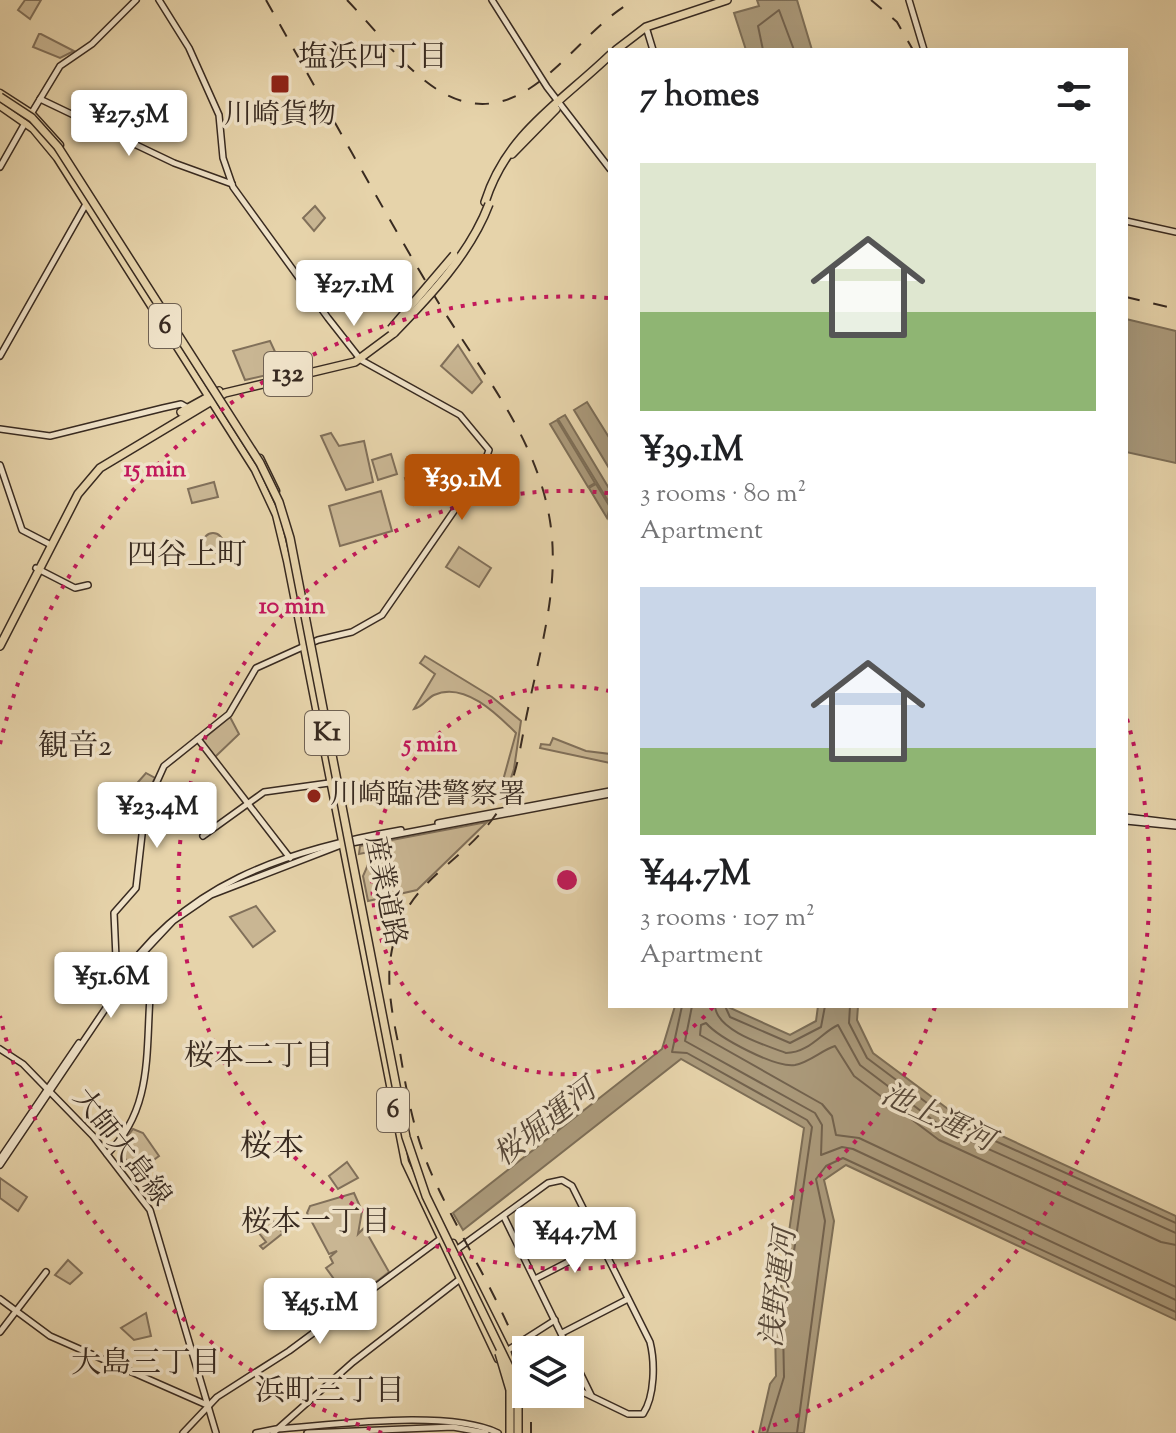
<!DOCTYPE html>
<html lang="en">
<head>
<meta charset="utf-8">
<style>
  :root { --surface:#fff; --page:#f2f2f2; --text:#202124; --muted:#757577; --accent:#b45309 }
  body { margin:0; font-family:"Sorts Mill Goudy","Noto Serif JP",serif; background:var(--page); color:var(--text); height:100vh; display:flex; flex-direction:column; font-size:30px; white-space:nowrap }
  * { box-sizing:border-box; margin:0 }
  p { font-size:26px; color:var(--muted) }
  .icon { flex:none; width:44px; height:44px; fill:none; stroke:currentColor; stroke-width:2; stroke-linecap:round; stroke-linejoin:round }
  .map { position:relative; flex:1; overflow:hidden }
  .drawer { position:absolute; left:608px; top:48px; width:520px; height:960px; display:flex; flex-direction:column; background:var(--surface); border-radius:0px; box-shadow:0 8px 32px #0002 }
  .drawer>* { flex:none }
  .tools { position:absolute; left:512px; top:1336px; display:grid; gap:16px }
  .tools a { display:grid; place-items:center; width:72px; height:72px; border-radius:0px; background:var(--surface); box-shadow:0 8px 32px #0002; font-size:40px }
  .price { position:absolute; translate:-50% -68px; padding:0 18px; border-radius:8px; background:#fff; color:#222; font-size:26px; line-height:52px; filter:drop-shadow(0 2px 4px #0008) }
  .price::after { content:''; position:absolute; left:50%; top:48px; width:24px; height:18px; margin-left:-12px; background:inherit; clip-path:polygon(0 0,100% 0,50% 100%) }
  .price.on { background:var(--accent); color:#fff }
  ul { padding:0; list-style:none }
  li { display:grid; align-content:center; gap:16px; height:424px; padding:0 32px }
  li span { display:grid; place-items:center; height:248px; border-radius:0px; color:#555 }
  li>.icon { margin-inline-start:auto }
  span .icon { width:144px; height:144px; fill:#fffc; stroke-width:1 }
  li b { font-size:34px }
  h2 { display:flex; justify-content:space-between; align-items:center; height:96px; padding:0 32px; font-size:34px }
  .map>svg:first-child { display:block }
  .green { fill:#c9b693; stroke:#81705a; stroke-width:2 }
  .water { fill:#ab9a7b; stroke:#7d6e57; stroke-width:2 }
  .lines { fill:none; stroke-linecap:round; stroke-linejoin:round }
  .shore { stroke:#72624e; stroke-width:2 }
  .secondary-casing { stroke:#392b21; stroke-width:8 }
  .primary-casing { stroke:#392b21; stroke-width:9 }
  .highway-casing { stroke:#392b21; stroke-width:10 }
  .secondary { stroke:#efe2c8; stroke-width:5 }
  .primary { stroke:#e6d3aa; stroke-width:6 }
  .highway { stroke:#e6d3aa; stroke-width:7 }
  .rail { stroke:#392b21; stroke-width:2; stroke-dasharray:14 14; stroke-linecap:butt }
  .highway-bridge-casing { stroke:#392b21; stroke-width:10; stroke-linecap:butt }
  .highway-bridge { stroke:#e6d3aa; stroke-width:7 }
  .ring { fill:none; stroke:#c2185b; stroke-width:4; stroke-dasharray:4 8 }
  .poi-dot { fill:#8f2418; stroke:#efe2c8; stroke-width:3 }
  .labels { text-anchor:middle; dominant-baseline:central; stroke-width:7; stroke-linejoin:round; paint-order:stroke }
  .shield { fill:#efe2c8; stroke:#706253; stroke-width:2 }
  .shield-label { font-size:26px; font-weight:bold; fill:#392b21 }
  .poi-label { font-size:28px; fill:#392b21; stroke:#efe2c8 }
  .street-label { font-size:28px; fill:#392b21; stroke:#efe2c8 }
  .neighbourhood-label { font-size:30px; fill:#392b21; stroke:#efe2c8 }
  .water-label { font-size:30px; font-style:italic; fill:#564738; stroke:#efe2c8 }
  .quarter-label { font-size:32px; fill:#392b21; stroke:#efe2c8 }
  .centre { fill:#c2185b; stroke:#efe2c8; stroke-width:4 }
  .ring-label { font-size:24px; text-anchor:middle; font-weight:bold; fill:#c2185b; stroke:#efe2c8; stroke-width:7; stroke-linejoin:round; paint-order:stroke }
</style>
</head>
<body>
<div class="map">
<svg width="1176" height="1433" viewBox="0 0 1176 1433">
  <rect width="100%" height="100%" fill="#e6d3aa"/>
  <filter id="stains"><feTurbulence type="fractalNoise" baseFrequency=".0025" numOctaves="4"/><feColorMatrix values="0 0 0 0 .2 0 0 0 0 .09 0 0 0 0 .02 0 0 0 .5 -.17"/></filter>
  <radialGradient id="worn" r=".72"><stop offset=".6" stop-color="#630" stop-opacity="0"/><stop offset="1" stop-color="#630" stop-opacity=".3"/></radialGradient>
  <g class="green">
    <path d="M25,0H41L30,19L18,10Z"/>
    <path d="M39,34H41L74,51L60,58L33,47Z"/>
    <path d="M315,206L325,218L314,231L303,218Z"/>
    <path d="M270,341L284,371L245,380L233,351Z"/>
    <path d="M458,345L482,382L472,393L441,366Z"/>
    <path d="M331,433L339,446L364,441L373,482L346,490L321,436Z"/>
    <path d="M391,454L397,474L378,480L372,460Z"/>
    <path d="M432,467L440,496L414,505L405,478Z"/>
    <path d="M214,482L218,497L192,503L188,489Z"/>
    <path d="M381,491L392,531L340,546L329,506Z"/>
    <circle cx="213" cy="543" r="10"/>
    <path d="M459,547L491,568L479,587L446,567Z"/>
    <path d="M425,656L492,697L521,721L514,769L506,793L499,795L516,733C497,714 464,681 434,695C426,699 423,707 414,709L435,674L420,663Z"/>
    <path d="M230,717L239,734L215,757L202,740Z"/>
    <path d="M553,738L586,751L610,754V763L540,748L541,744L550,745Z"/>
    <path d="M146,773L155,778L144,799L131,790Z"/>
    <path d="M487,822L417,890L368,901L363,876L374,851L359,854L360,846Z"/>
    <path d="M256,906L275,931L253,947L230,917Z"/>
    <path d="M133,1129L143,1133L159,1156L136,1173L118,1149Z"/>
    <path d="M347,1162L358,1178L338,1189L329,1176Z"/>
    <path d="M0,1178L27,1197L18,1211L0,1198Z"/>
    <path d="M354,1193L362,1211L358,1234L364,1228L389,1272L358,1296L346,1281L339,1286L326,1268L333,1263L330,1257L337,1251L329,1254L307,1213L310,1206Z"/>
    <path d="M270,1217L283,1233L263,1249L260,1246L266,1242L255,1228Z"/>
    <path d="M68,1260L82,1273L70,1284L55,1275Z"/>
    <path d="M146,1313L151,1336L134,1340L121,1328Z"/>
  </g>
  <g class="water">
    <path d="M757,0H797L812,50H746L734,13L759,6Z"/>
    <path d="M1126,319L1176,331V463L1126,452Z"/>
    <path d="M587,402L610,439L609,468L574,410Z"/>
    <path d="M565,415L610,490V504L558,419Z"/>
    <path d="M557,420L595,483L588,487L550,424Z"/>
    <path d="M596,484L610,507L607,518L589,488Z"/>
    <path d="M675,1006H726L790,1035L816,1021L818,1006H858L857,1020L873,1053L956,1115L1176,1216V1320L846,1165L824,1180L834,1221L804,1433H759L770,1384L776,1376L775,1329L804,1128L681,1059L463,1230L453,1213L662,1049Z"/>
  </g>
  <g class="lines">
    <g class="shore">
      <path d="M763,50L758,26L779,10L794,50"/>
      <path d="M682,1006L672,1052L687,1053L807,1120L812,1127L783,1327L784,1377L767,1433"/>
      <path d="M692,1006L685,1041L815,1113L822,1125L821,1155L842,1147L853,1149L1176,1300"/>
      <path d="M715,1006C717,1031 765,1045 786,1053C809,1053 822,1032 838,1025L860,1065L946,1130L1176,1233"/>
      <path d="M725,1006L730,1017L790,1043L821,1027L825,1006"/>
      <path d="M850,1006L849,1023L867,1058L951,1121L1176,1223"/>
      <path d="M1176,1245L1161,1242L939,1140L854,1076L835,1046C822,1050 810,1062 795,1065C775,1068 719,1038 706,1023L701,1025L700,1035L822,1104L832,1116L836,1135L859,1138L1176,1287"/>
      <path d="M797,1433L825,1221L816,1179L826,1166L843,1158L1176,1312"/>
    </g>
    <g class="secondary-casing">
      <g id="secondary">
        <path d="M492,0L547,87L610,169"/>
        <path d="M909,0L924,50"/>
        <path d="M646,27L653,50"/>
        <path d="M40,99L174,163L232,184"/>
        <path d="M31,114L60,66L92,44L136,0"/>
        <path d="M0,167L25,123"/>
        <path d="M1126,221L1176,232"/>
        <path d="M0,356L86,204"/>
        <path d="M0,429L50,436L163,408L181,404L188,408"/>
        <path d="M0,465L22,530L51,545"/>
        <path d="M36,568L75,588L88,585"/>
        <path d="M198,739L290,858"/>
        <path d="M1126,817L1176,823"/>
        <path d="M1126,821L1176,826"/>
        <path d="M438,823L610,791"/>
        <path d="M203,836L264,792L329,783"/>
        <path d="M115,987C180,884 286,850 401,830"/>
        <path d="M0,1049L23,1064L93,1136L150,1210L216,1433"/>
        <path d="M107,1154C152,1111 146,1055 150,997L147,983L116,958L114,913L136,888L145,808L164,766L229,714L256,668L318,640L352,632L382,615L481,472L489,450L460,415L361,360L328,318L233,187L223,158L219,115L189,48L159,0"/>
        <path d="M0,1159L79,1043"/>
        <path d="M0,1165L143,953L173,921L211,895L341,845L610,794"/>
        <path d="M504,1217L591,1395"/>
        <path d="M456,1250L548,1183L562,1180L572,1186L650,1342C655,1362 655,1396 643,1414H628L570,1386"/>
        <path d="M535,1279L601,1245"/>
        <path d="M0,1299L50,1336L207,1405"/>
        <path d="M0,1332L46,1272"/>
        <path d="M562,1333L628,1299"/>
        <path d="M505,1352L555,1320"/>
        <path d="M515,1388L526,1383"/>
        <path d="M183,1433L217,1397L289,1351L443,1237"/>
        <path d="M256,1433L276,1429C334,1425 448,1409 498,1433"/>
        <path d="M273,1433L353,1362L460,1279"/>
        <path d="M307,1433L453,1427L486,1433"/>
      </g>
    </g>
    <g class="primary-casing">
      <g id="primary">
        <path d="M0,93L31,113L60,145"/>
        <path d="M0,106L33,129L57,158L255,470L276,515L287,561L405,1162L498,1359"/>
        <path d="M260,458L276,491"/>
        <path d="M453,1243L507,1351L520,1393"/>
      </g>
    </g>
    <g class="highway-casing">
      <g id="highway">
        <path d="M616,50L646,27L727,0"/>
        <path d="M512,154L556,109"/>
        <path d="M485,202C507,133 560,103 610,55"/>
        <path d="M181,412L219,391"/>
        <path d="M0,646L78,494L100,468L225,393L355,362L394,333"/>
      </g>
    </g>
    <use href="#secondary" class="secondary"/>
    <use href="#primary" class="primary"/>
    <use href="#highway" class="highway"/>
    <g class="rail">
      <path d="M266,0C321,97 375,196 432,292C476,366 536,433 550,521C560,585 541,646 528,709C520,745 517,786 494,817C454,872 400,881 390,962C387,992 394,1023 400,1052C407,1095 415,1138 433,1177C462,1241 503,1303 526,1370"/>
      <path d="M347,0C404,59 460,154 551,72C578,49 603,17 635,0"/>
      <path d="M871,0L897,22L913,50"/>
      <path d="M1126,297L1176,309"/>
      <path d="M531,1394V1433"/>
    </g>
    <g class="highway-bridge-casing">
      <g id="highway-bridge">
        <path d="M0,97L32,118L58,147L260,463L279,502L290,538L406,1137L426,1196L511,1371L518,1399V1433"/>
        <path d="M391,329L454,255"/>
        <path d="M394,333C430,296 470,254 489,204"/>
        <path d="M499,1353L510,1390V1433"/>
      </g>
    </g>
    <use href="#highway-bridge" class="highway-bridge"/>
  </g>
  <g class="ring">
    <path d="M713 1007A194 194 0 1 1 609 691"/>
    <path d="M935 1007A389 389 0 1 1 608 493"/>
    <path d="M382 1433A583 583 0 0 1 0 1016M0 744A583 583 0 0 1 608 298M1127 719A583 583 0 0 1 752 1433"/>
  </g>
  <g class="poi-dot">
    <rect x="270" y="74" width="20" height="20" rx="4"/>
    <circle cx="314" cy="796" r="8"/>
  </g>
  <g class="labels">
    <g class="shield">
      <rect x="149" y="304" width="32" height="44" rx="6"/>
      <rect x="264" y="352" width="48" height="44" rx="6"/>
      <rect x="305" y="711" width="44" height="44" rx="6"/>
      <rect x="377" y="1088" width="32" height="44" rx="6"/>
    </g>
    <g class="shield-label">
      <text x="165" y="326">6</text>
      <text x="288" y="374">132</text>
      <text x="327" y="733">K1</text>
      <text x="393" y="1110">6</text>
    </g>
    <g class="poi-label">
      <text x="280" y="116">川崎貨物</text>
      <text x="330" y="796" text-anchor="start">川崎臨港警察署</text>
    </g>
    <g class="street-label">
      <text transform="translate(384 891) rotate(79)">産業道路</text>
      <text transform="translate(121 1148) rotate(52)">大師大島線</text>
    </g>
    <g class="neighbourhood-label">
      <text x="373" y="58">塩浜四丁目</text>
      <text x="187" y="556">四谷上町</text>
      <text x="75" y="747">観音2</text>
      <text x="259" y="1057">桜本二丁目</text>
      <text x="316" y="1223">桜本一丁目</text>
      <text x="146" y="1364">大島三丁目</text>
      <text x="330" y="1392">浜町三丁目</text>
    </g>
    <g class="water-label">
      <text transform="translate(937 1119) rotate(25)">池上運河</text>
      <text transform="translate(546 1124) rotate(-38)">桜堀運河</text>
      <text transform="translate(780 1288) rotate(-83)">浅野運河</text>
    </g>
    <g class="quarter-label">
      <text x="272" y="1148">桜本</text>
    </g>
  </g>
  <circle cx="567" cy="880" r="12" class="centre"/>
  <g class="ring-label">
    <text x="155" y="476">15 min</text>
    <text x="292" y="613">10 min</text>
    <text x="430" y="751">5 min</text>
  </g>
  <rect width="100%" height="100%" filter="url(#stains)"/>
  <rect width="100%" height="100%" fill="url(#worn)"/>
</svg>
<div class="tools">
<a><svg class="icon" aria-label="layers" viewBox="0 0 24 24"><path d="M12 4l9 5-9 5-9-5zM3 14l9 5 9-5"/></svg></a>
</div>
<b class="price" style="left:129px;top:158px">¥27.5M</b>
<b class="price" style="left:354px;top:328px">¥27.1M</b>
<b class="price on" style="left:462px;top:522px">¥39.1M</b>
<b class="price" style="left:157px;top:850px">¥23.4M</b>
<b class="price" style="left:111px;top:1020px">¥51.6M</b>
<b class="price" style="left:575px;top:1275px">¥44.7M</b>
<b class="price" style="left:320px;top:1346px">¥45.1M</b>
<section class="drawer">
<h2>7 homes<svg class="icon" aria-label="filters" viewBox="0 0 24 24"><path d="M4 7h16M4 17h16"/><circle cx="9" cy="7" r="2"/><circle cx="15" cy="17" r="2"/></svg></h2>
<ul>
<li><span style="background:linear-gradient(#dfe7d0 60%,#8fb573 0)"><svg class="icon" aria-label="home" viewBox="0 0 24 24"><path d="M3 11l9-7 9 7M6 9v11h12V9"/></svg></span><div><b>¥39.1M</b><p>3 rooms · 80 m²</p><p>Apartment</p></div></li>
<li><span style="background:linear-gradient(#c9d6e8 65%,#8fb573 0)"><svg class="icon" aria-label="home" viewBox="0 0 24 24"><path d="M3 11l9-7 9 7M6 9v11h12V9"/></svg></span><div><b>¥44.7M</b><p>3 rooms · 107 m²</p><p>Apartment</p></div></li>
</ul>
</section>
</div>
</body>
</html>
